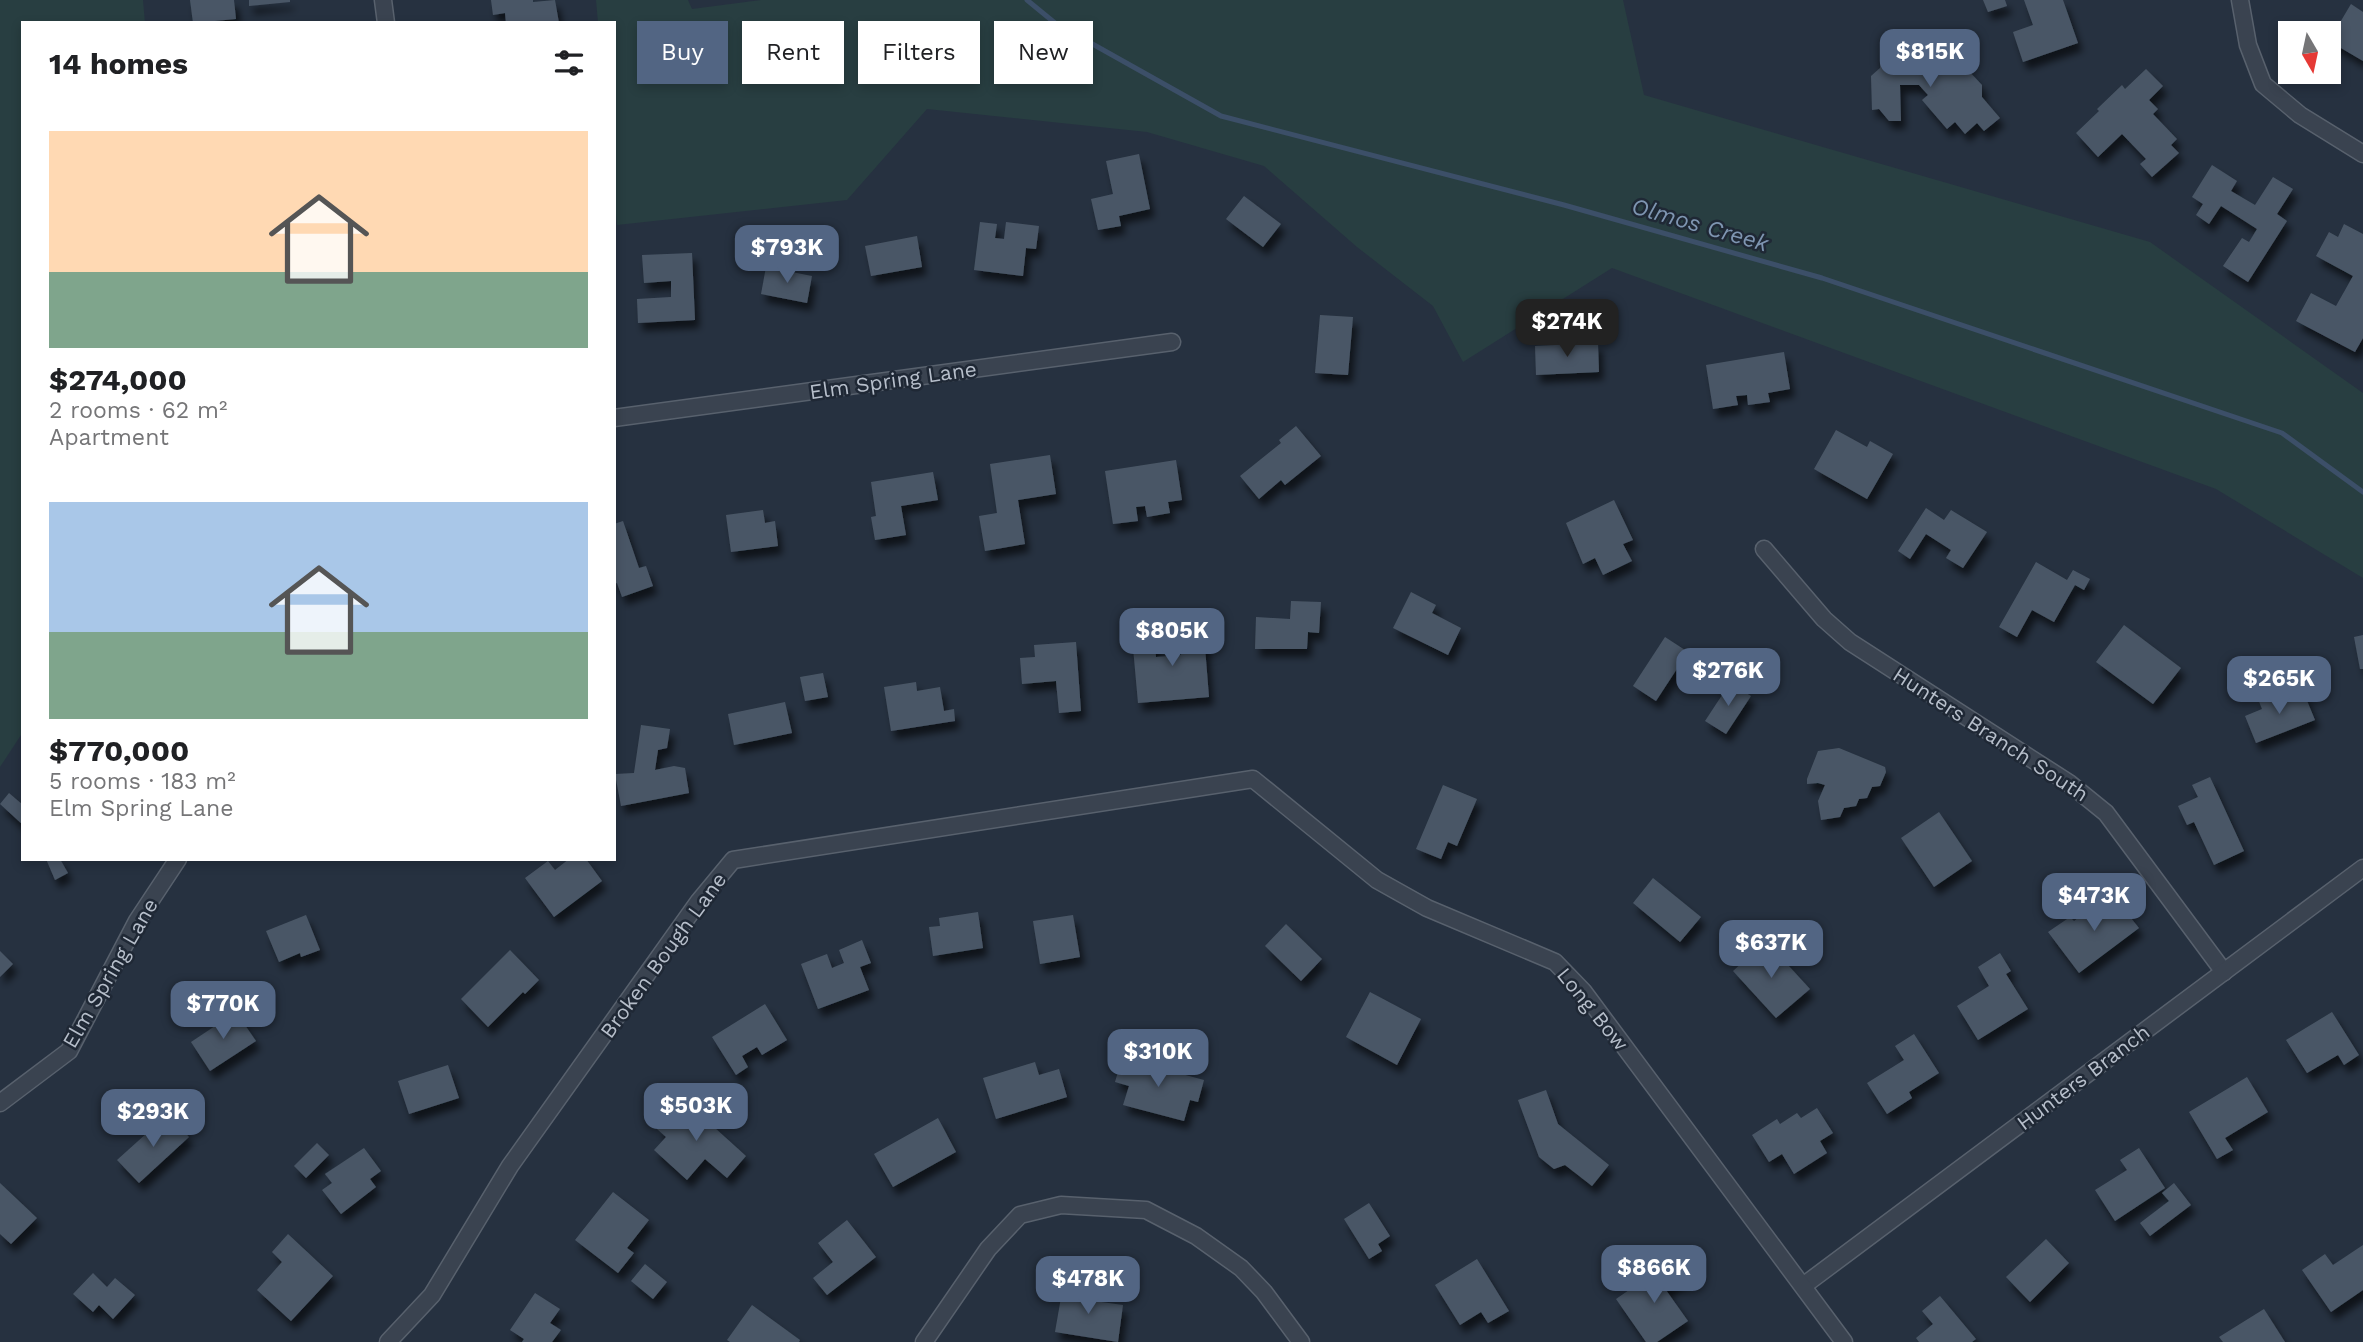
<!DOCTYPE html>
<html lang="en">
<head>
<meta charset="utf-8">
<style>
  :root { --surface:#fff; --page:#f2f2f2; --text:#202124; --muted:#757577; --accent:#526583 }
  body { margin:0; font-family:"Work Sans",sans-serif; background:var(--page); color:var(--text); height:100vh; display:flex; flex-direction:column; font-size:26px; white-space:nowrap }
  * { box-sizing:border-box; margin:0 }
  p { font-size:23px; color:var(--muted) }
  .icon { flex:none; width:38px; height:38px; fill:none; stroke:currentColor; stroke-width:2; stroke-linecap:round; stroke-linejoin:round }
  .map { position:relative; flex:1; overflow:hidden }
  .panel { position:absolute; left:21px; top:21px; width:595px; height:840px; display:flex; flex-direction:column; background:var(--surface); border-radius:0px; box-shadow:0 4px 10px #0003 }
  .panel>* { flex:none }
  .guide { position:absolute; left:637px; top:21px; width:665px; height:63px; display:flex; gap:14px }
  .needle { width:46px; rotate:171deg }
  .controls { position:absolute; left:2278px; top:21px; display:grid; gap:14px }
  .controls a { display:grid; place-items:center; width:63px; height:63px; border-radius:0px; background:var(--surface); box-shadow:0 4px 10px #0003; font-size:35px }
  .price { position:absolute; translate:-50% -60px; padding:0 16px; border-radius:14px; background:var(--accent); color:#fff; font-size:23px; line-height:46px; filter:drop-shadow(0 2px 4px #0008) }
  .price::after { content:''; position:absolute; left:50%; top:42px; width:21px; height:16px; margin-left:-10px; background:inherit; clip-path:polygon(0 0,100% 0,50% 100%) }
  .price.on { background:#222; color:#fff }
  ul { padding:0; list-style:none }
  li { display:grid; align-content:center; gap:14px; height:371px; padding:0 28px }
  li span { display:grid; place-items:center; height:217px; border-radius:0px; color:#555 }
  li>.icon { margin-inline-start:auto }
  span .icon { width:126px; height:126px; fill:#fffc; stroke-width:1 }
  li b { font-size:30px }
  h2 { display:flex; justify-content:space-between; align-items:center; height:84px; padding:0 28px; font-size:30px }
  .tag { padding:0 24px; border-radius:0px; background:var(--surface); box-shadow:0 4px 10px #0003; font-size:24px; line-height:63px }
  .tag.on { background:var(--accent); color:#fff }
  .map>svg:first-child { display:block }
  .green { fill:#283e41 }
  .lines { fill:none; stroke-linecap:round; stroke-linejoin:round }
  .stream { stroke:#3c4f68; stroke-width:5 }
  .building { fill:#4a5766; filter:url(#shadow) }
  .street-casing { stroke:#58616d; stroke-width:19 }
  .street { stroke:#3a4350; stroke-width:16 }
  .labels { text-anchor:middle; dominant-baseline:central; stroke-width:5; stroke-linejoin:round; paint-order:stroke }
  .street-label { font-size:21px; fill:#b6beca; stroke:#1f2835 }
  .water-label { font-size:23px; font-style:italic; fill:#7e95b1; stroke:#1f2835 }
</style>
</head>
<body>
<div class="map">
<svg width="2363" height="1342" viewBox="0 0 2363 1342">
  <defs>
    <filter id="shadow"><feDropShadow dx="4.5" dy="8" stdDeviation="3.5" flood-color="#0009"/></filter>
  </defs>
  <rect width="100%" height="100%" fill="#263140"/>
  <g class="green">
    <path d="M0,0H143L145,23H23V732L0,767Z"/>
    <path d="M596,0H688L692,9L761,0H1623L1644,95L2150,242L2363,393V578L2216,489L1612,268L1463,362L1433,306L1357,247L1264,166L1147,132L927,109L847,200L617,225L614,194V23H598Z"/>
  </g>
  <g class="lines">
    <path class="stream" d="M1027,0L1055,23L1221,116L1564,205L1822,278L2282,433L2363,492"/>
  </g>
  <g class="building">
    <path d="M190,0H234L236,19L193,23Z"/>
    <path d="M249,0H290V2L249,6Z"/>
    <path d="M491,0H533V2L555,0L559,23H506L505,13L493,15Z"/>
    <path d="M1983,0H2005L2007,6L1988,12Z"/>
    <path d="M2024,0H2063L2078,43L2023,62L2013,32L2033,25Z"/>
    <path d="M2351,4L2363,12V61L2329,41Z"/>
    <path d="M1892,46L1894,48H1916V61L1933,47L1951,68H1966L1982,85V97L2000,118L1984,131L1977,123L1965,134L1955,122L1947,129L1922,100L1928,95L1919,85H1900L1901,121H1889L1879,109L1872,110L1871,76L1880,68V47Z"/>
    <path d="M2146,69L2163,86L2149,100L2158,109L2153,114L2177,139L2171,145L2179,153L2152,177L2140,164L2146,159L2122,134L2098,157L2076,133L2099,111L2097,109L2122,85L2125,89Z"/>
    <path d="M1139,154L1150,209L1119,216L1121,226L1098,230L1091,199L1113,194L1106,161Z"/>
    <path d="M2212,165L2237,181L2231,191L2255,205L2273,177L2293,189L2277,214L2287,221L2248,282L2223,266L2242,238L2249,242L2257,229L2221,206L2209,224L2196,215L2203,204L2192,197Z"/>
    <path d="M1244,196L1281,224L1263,247L1226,219Z"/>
    <path d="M980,222L997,224L995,238L1004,239L1006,222L1039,226L1036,249L1026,248L1023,276L974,270Z"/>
    <path d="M2344,224L2363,234V338L2355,352L2296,321L2311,293L2336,306L2353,276L2316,256L2329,232L2338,237Z"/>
    <path d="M917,236L922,267L871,276L865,246Z"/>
    <path d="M692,253L695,320L638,323L637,299L671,297V281L644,283L642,255Z"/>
    <path d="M766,267L812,276L807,303L761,294Z"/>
    <path d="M1320,315L1353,317L1348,375L1315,373Z"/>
    <path d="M1598,343L1599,372L1536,375L1535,346Z"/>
    <path d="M1784,352L1790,389L1768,393L1770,402L1748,405L1747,395L1736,396L1738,405L1713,409L1706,365Z"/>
    <path d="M1296,426L1321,456L1285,485L1281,480L1259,499L1240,476L1281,443L1279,440Z"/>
    <path d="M1836,430L1867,447L1870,441L1893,454L1867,499L1814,469Z"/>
    <path d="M1050,455L1056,494L1018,500L1025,544L985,551L979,516L997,513L990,464Z"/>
    <path d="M1176,460L1182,500L1168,502L1170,513L1147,517L1145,506L1136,507L1138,521L1113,524L1105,471Z"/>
    <path d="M933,472L938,500L901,506L906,535L875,540L871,517L876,516L871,482Z"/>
    <path d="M1614,500L1633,540L1623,544L1632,561L1603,575L1595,558L1583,564L1566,523Z"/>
    <path d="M1926,508L1944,520L1951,510L1987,532L1963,568L1946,558L1951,550L1926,534L1910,559L1898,551Z"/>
    <path d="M763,510L765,523L775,521L778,546L731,552L726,515Z"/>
    <path d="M623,521L639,568L646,566L653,586L622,597L617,583L614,584V524Z"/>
    <path d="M2036,562L2067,580L2073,570L2090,579L2084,590L2075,585L2054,622L2032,610L2017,637L1999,627Z"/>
    <path d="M1411,592L1436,605L1432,613L1461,628L1448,655L1393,628Z"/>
    <path d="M1291,601L1321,602L1319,633L1308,632L1307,649H1255L1256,617L1290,619Z"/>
    <path d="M1203,622L1209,697L1138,703L1132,636L1154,634L1156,657L1181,655L1179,624Z"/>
    <path d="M2124,625L2181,668L2153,704L2096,662Z"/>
    <path d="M2363,635V669H2360L2354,637Z"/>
    <path d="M1665,637L1688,652L1656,701L1633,686Z"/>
    <path d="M1076,642L1081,711L1059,713L1056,681L1022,684L1020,658L1035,657L1034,645Z"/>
    <path d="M823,673L828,697L805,701L800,677Z"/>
    <path d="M916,682L917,691L940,687L944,711L954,709L955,721L891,731L884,687Z"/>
    <path d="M1730,683L1751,696L1726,734L1705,721Z"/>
    <path d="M2276,691L2280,700L2303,691L2315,720L2256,743L2245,716L2262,709L2258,699Z"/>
    <path d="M785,702L792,733L734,745L728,714Z"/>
    <path d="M641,725L670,729L667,748L658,750L655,770L674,766L685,768L689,793L621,806L615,774L634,773Z"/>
    <path d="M1839,748L1885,767L1886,772L1880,786L1872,787L1867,798L1859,799L1856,806L1844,808L1840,817L1821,820L1818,801L1825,785L1818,783L1807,784V779L1818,751Z"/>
    <path d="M2210,777L2244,851L2214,865L2194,822L2187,825L2178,806L2198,797L2192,785Z"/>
    <path d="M1443,785L1477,799L1457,846L1448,842L1441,859L1416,849Z"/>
    <path d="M9,793L23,805V825L0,804Z"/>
    <path d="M1939,812L1972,861L1934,887L1901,838Z"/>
    <path d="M46,859H60L68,873L55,880Z"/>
    <path d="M569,859H586L602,881L554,917L525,878L548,861L555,870Z"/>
    <path d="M1653,878L1701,917L1680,942L1633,903Z"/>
    <path d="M2111,893L2139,928L2079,973L2048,932L2070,917L2074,921Z"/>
    <path d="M978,912L983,948L933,956L929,927L940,926L939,918Z"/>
    <path d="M306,915L320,950L301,957L300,953L279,962L266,931Z"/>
    <path d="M1073,915L1080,957L1040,964L1033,921Z"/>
    <path d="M1286,924L1322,959L1301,981L1265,946Z"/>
    <path d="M862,940L871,963L860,967L869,990L818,1009L801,964L827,954L832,968L844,963L839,950Z"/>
    <path d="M1766,941L1810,989L1776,1018L1733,971Z"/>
    <path d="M510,950L539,980L525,994L523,992L488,1027L461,999Z"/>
    <path d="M0,951L13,964L0,977Z"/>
    <path d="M2000,953L2011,971L2006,974L2028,1009L1978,1040L1957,1006L1989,986L1978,967Z"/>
    <path d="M1370,992L1421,1019L1397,1065L1346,1037Z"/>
    <path d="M765,1004L787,1040L762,1055L757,1047L742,1056L748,1067L736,1075L712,1037Z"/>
    <path d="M236,1012L256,1041L210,1071L191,1042Z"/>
    <path d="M2332,1012L2359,1055L2344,1065L2338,1055L2307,1073L2286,1040Z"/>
    <path d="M1914,1034L1939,1073L1909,1092L1912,1098L1887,1114L1867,1083L1904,1060L1895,1046Z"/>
    <path d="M1122,1058L1204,1080L1198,1102L1190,1100L1184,1121L1123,1105L1129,1086L1115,1082Z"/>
    <path d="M1035,1062L1039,1075L1059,1069L1067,1097L996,1119L983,1078Z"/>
    <path d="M448,1065L459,1098L409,1114L398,1081Z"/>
    <path d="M2247,1077L2268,1112L2225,1138L2233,1150L2217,1159L2189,1112Z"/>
    <path d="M1546,1090L1558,1124L1609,1165L1592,1186L1565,1165L1554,1169L1539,1157L1518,1100Z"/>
    <path d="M683,1099L746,1156L727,1178L705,1159L687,1180L654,1150L666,1137L657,1129Z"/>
    <path d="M1817,1108L1833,1133L1820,1141L1827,1153L1794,1174L1782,1154L1769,1162L1752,1135L1777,1119L1780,1124L1797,1113L1801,1118Z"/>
    <path d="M168,1114L189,1137L139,1183L117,1160Z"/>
    <path d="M938,1118L956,1152L893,1187L874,1154Z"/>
    <path d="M317,1143L329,1155L306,1178L294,1166Z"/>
    <path d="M364,1148L381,1171L370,1179L376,1187L341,1214L322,1190L332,1183L325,1174Z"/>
    <path d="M2139,1148L2165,1188L2115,1221L2095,1190L2127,1170L2120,1160Z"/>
    <path d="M0,1183L37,1218L11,1244L0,1234Z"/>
    <path d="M2174,1183L2191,1205L2150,1236L2140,1223L2169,1201L2162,1193Z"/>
    <path d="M613,1192L649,1220L627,1248L634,1253L618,1273L575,1240Z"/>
    <path d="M1369,1203L1390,1236L1378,1244L1382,1251L1369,1259L1344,1219Z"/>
    <path d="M847,1220L876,1257L827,1295L813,1278L833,1262L818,1243Z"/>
    <path d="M288,1234L333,1276L291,1321L257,1290L282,1262L272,1252Z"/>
    <path d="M2046,1239L2069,1263L2030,1302L2006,1277Z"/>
    <path d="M2363,1245V1290L2331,1312L2302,1270L2325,1254L2333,1265Z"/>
    <path d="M1477,1259L1509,1311L1488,1323L1481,1312L1460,1325L1435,1285Z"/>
    <path d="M1671,1261L1683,1278L1666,1290L1688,1321L1657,1342H1646L1616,1299Z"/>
    <path d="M645,1264L667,1282L653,1299L631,1281Z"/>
    <path d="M93,1273L107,1287L115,1278L135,1295L113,1319L99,1305L93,1312L73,1294Z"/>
    <path d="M1063,1286L1095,1290L1094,1301L1123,1305L1118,1342L1055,1332Z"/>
    <path d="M535,1293L560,1309L550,1323L561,1330L552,1342H522L524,1339L510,1330Z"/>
    <path d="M1940,1296L1976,1339L1972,1342H1919L1916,1338L1933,1324L1922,1311Z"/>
    <path d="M752,1305L800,1340L799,1342H730L727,1340Z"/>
    <path d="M2264,1309L2285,1342H2223L2219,1337Z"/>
  </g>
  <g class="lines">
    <g class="street-casing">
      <g id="street">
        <path d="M383,0L386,23"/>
        <path d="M2240,0L2248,45L2263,84L2300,115L2363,154"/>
        <path d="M614,418L1172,342"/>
        <path d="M1764,549L1824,619L1850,642L2069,783L2106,813L2224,972"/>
        <path d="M0,1103L69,1051L137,921L178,859"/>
        <path d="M1803,1286L2363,868"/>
        <path d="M388,1342L432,1295L510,1166L699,901L733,860L1253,779L1377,880L1427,908L1555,962L1583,991L1844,1342"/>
        <path d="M924,1342L988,1249L1020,1215L1061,1205L1146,1210L1196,1236L1241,1268L1264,1292L1301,1342"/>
      </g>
    </g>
    <use href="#street" class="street"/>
  </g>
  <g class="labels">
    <g class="street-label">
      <text transform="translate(893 380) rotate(-8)">Elm Spring Lane</text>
      <text transform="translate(1991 734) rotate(33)">Hunters Branch South</text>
      <text transform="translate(663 955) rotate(-54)">Broken Bough Lane</text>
      <text transform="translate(110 973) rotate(-60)">Elm Spring Lane</text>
      <text transform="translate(1593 1009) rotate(51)">Long Bow</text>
      <text transform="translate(2083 1077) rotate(-37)">Hunters Branch</text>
    </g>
    <g class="water-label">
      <text transform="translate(1700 225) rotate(16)">Olmos Creek</text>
    </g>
  </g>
</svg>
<div class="controls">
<a><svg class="needle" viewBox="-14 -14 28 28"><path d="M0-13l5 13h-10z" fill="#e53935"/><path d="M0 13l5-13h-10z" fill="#757577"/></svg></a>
</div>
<b class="price" style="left:1930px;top:89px">$815K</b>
<b class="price" style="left:787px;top:285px">$793K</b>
<b class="price on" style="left:1567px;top:359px">$274K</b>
<b class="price" style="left:1172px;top:668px">$805K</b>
<b class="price" style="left:1728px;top:708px">$276K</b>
<b class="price" style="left:2279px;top:716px">$265K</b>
<b class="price" style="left:2094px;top:933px">$473K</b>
<b class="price" style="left:1771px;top:980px">$637K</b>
<b class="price" style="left:223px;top:1041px">$770K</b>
<b class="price" style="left:1158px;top:1089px">$310K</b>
<b class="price" style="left:696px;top:1143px">$503K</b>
<b class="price" style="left:153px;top:1149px">$293K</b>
<b class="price" style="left:1654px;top:1305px">$866K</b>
<b class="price" style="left:1088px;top:1316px">$478K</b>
<div class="guide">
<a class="tag on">Buy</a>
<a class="tag">Rent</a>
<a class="tag">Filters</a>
<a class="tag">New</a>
</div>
<section class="panel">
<h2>14 homes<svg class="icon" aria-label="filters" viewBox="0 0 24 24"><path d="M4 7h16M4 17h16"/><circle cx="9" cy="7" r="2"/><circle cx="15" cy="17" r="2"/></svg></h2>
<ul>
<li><span style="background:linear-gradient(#ffd9b3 65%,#7fa58c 0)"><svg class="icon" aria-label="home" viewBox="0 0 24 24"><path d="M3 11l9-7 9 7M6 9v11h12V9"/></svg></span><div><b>$274,000</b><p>2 rooms · 62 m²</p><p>Apartment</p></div></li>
<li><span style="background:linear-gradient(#a9c7e8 60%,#7fa58c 0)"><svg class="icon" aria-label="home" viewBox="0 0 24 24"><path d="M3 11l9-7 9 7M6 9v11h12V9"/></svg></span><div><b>$770,000</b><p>5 rooms · 183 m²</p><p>Elm Spring Lane</p></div></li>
</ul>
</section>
</div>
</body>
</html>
